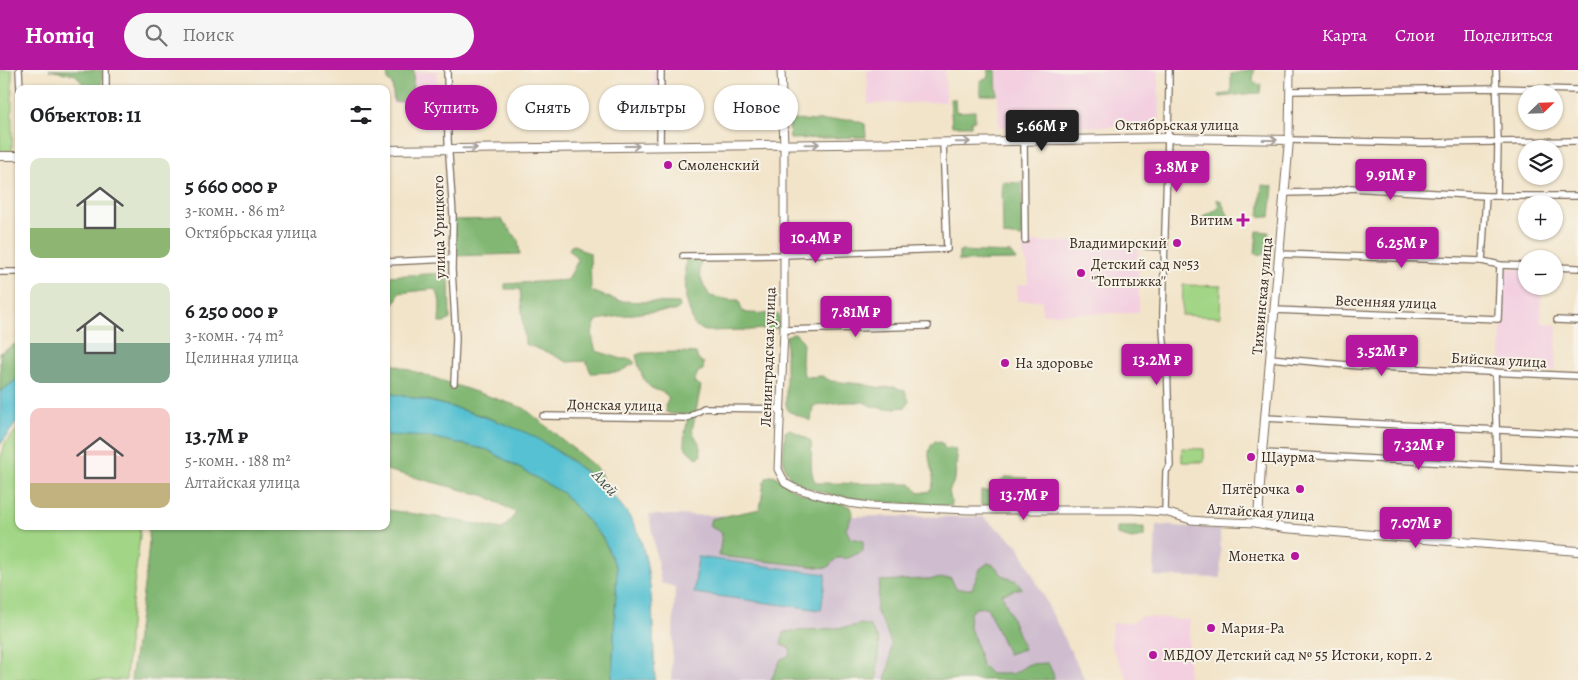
<!DOCTYPE html>
<html lang="ru">
<head>
<meta charset="utf-8">
<style>
  :root { --surface:#fff; --page:#f6f6f6; --text:#202124; --muted:#757577; --accent:#b5179e }
  body { margin:0; font-family:Alegreya,serif; background:var(--page); color:var(--text); height:100vh; display:flex; flex-direction:column; font-size:19px; white-space:nowrap }
  * { box-sizing:border-box; margin:0 }
  p { font-size:16px; color:var(--muted) }
  .icon { flex:none; width:28px; height:28px; fill:none; stroke:currentColor; stroke-width:2; stroke-linecap:round; stroke-linejoin:round }
  .map { position:relative; flex:1; overflow:hidden }
  .side { position:absolute; left:15px; top:15px; width:375px; height:445px; display:flex; flex-direction:column; background:var(--surface); border-radius:10px; box-shadow:0 1px 4px #0004 }
  .side>* { flex:none }
  .hud { position:absolute; left:405px; top:15px; width:475px; height:45px; display:flex; gap:10px }
  .needle { width:32px; rotate:67deg }
  .fabs { position:absolute; left:1518px; top:15px; display:grid; gap:10px }
  .fabs a { display:grid; place-items:center; width:45px; height:45px; border-radius:50%; background:var(--surface); box-shadow:0 1px 4px #0004; font-size:25px }
  .price { position:absolute; translate:-50% -42px; padding:0 11px; border-radius:5px; background:var(--accent); color:#fff; font-size:16px; line-height:32px; filter:drop-shadow(0 1px 2px #0008) }
  .price::after { content:''; position:absolute; left:50%; top:30px; width:15px; height:11px; margin-left:-8px; background:inherit; clip-path:polygon(0 0,100% 0,50% 100%) }
  .price.active { background:#222; color:#fff }
  ul { padding:0; list-style:none }
  li { display:flex; align-items:center; gap:15px; height:125px; padding:0 15px }
  li span { display:grid; place-items:center; flex:none; width:140px; height:100px; border-radius:10px; color:#555 }
  li>.icon { margin-inline-start:auto }
  span .icon { width:60px; height:60px; fill:#fffc; stroke-width:1 }
  li b { font-size:21px }
  h2 { display:flex; justify-content:space-between; align-items:center; height:60px; padding:0 15px; font-size:21px }
  .tag { padding:0 18px; border-radius:22px; background:var(--surface); box-shadow:0 1px 4px #0004; font-size:18px; line-height:45px }
  .tag.active { background:var(--accent); color:#fff }
  header { display:flex; align-items:center; gap:30px; box-sizing:border-box; height:70px; padding:0 25px; background:var(--accent); color:#fff }
  header strong { font-size:24px }
  nav { display:flex; gap:28px; margin-inline-start:auto; font-size:18px }
  .search { width:350px; height:45px; background:var(--page); display:flex; align-items:center; gap:12px; box-sizing:border-box; padding:0 18px; border-radius:28px; color:var(--muted); font-size:19px }
  .map>svg:first-child { display:block }
  .built { fill:#f3cfe0 }
  .industrial { fill:#cfbdcf }
  .green { fill:#a2d686; stroke:#6e8052 }
  .forest { fill:#81b773; stroke:#5e7048 }
  .water { fill:#56c1d2; stroke:#487678 }
  .lines { fill:none; stroke-linecap:round; stroke-linejoin:round }
  .minor-casing { stroke:#7b6b5a; stroke-width:8 }
  .tertiary-casing { stroke:#7b6b5a; stroke-width:9 }
  .secondary-casing { stroke:#7b6b5a; stroke-width:10 }
  .minor { stroke:#fff; stroke-width:5.5 }
  .tertiary { stroke:#fff; stroke-width:7 }
  .secondary { stroke:#fff; stroke-width:8 }
  .oneway { stroke:#a79f9a }
  .poi-dot { fill:#b5179e; stroke:#f7f3e8; stroke-width:2 }
  .labels { text-anchor:middle; dominant-baseline:central; stroke-width:4; stroke-linejoin:round; paint-order:stroke }
  .street-label { font-size:15px; fill:#3b2a1e; stroke:#f7f3e8 }
  .poi-label { font-size:15px; fill:#3b2a1e; stroke:#f7f3e8; text-anchor:start }
  .water-label { font-size:16px; font-style:italic; fill:#435754; stroke:#f7f3e8 }
</style>
</head>
<body>
<header>
<strong>Homiq</strong>
<div class="search"><svg class="icon" aria-label="search" viewBox="0 0 24 24"><circle cx="10" cy="10" r="6"/><path d="M15 15l6 6"/></svg>Поиск</div>
<nav><a>Карта</a><a>Слои</a><a>Поделиться</a></nav>
</header>
<div class="map">
<svg width="1578" height="610" viewBox="0 0 1578 610">
  <rect width="100%" height="100%" fill="#f7f3e8"/>
  <filter id="ink" filterUnits="userSpaceOnUse"><feTurbulence type="fractalNoise" baseFrequency=".02" numOctaves="2"/><feDisplacementMap in="SourceGraphic" scale="10" xChannelSelector="R" yChannelSelector="G"/><feConvolveMatrix kernelMatrix="1 2 1 2 8 2 1 2 1" color-interpolation-filters="sRGB"/></filter>
  <filter id="wash" filterUnits="userSpaceOnUse"><feTurbulence type="fractalNoise" baseFrequency=".0096" numOctaves="4" result="noise"/><feDisplacementMap in="SourceGraphic" scale="20" xChannelSelector="R" yChannelSelector="G"/><feGaussianBlur stdDeviation="1.12" result="paint"/><feColorMatrix in="noise" values="0 0 0 0 0 0 0 0 0 0 0 0 0 0 0 0 0 1.4 0 .05"/><feComposite in="paint" operator="in"/></filter>
  <g filter="url(#wash)">
    <rect width="100%" height="100%" fill="#f2e4c9"/>
    <g class="built">
      <path d="M653,0H659V17L654,23L655,52H648L647,22L653,15Z"/>
      <path d="M867,0H945L946,32L868,34Z"/>
      <path d="M997,0H1158L1159,56L999,57Z"/>
      <path d="M437,1L438,44L420,46L414,39L413,33L392,34V3Z"/>
      <path d="M1138,171L1139,243L1042,244V230L1017,231V215L1028,214V195L1023,185V172Z"/>
      <path d="M1503,198L1526,199V216H1541V252L1557,255L1555,301L1500,299Z"/>
      <path d="M1141,546L1189,550L1188,610H1128L1111,575L1112,553H1133Z"/>
    </g>
    <g class="industrial">
      <path d="M649,445L983,447L1018,475L1085,610H671L675,517L661,513Z"/>
      <path d="M1156,455L1220,459L1221,508L1154,506Z"/>
    </g>
    <g class="green">
      <rect x="0" y="0" width="12" height="82"/>
      <path d="M1183,215L1221,216L1220,247L1182,245Z"/>
      <path d="M19,358V456H139L140,466L131,541L126,610H0V391L5,373Z"/>
      <path d="M1182,378L1204,379V392H1182Z"/>
    </g>
    <g class="forest">
      <path d="M49,0H102V19H87L76,5Z"/>
      <path d="M387,0H414L412,28L409,31L394,32L392,14L388,11Z"/>
      <path d="M988,0H996L997,25H980V12L988,7Z"/>
      <path d="M1247,0H1254L1253,11L1261,16L1260,23C1246,23 1234,26 1220,27L1219,25L1231,23V4L1246,1Z"/>
      <path d="M950,29H955L956,42L975,41V50L971,51V56H952Z"/>
      <path d="M851,49L865,54L866,67L790,69L789,57L790,50L816,51Z"/>
      <path d="M1002,112L1022,113V167L1003,165Z"/>
      <path d="M1262,115L1273,116L1270,147L1259,146Z"/>
      <path d="M1217,129L1221,131L1229,147L1227,149H1203V146L1219,138Z"/>
      <path d="M501,149L518,170L520,184L452,186V150Z"/>
      <path d="M1257,161L1269,162L1267,185L1255,184Z"/>
      <path d="M575,175L581,180L590,183L591,221L619,231L679,233L680,237L675,241L646,242L597,250C590,262 592,268 596,281L622,289H631L635,293L619,302L591,303L586,291L567,292L549,283L525,274L520,219H505V214L568,210L578,190L569,180L571,176Z"/>
      <path d="M959,181L1011,183L1016,190L959,191Z"/>
      <path d="M702,187C697,205 701,211 710,226L730,230H739L742,241L747,243L779,244V258L751,260L705,261L694,255L686,229L685,201L686,188Z"/>
      <path d="M449,203L450,249L444,253H439C439,241 443,227 434,219L399,223L395,233L386,239V206Z"/>
      <path d="M795,263L803,271L802,294L804,305L807,307L822,306L831,311L862,314L880,318L895,317L905,321L909,331L906,337L884,339L871,336L864,332H843L813,336L811,351L788,341L786,334V266Z"/>
      <path d="M19,272V308L0,322V283Z"/>
      <path d="M679,282L696,283L698,290L704,293L703,300L698,302L694,312L701,316L692,361L700,375L701,385L698,388C674,376 689,363 687,344H672L666,342L665,335L669,329C665,320 656,322 649,316C642,310 638,294 636,285L642,283Z"/>
      <path d="M386,292L524,338L599,400L606,418L567,387L533,366L484,346L427,330L386,323Z"/>
      <path d="M790,359L811,371C813,384 808,402 816,413L911,414L919,423L930,421C941,406 919,385 935,371L942,373L945,379L950,378L955,379L957,387L955,409L949,421L952,436C918,434 806,432 788,404C780,393 785,374 785,362Z"/>
      <path d="M386,365L430,367L488,380L563,423L603,468L617,499L612,610H131L147,494L149,472L148,456H386V440H388L443,448L503,459L516,443L486,426L386,400Z"/>
      <path d="M774,405L791,418L803,424L828,429L851,437L853,443L846,459L850,468L863,471V481L848,488H837L827,498L719,486L722,463L709,456L711,449L760,439L764,412L767,407Z"/>
      <path d="M1007,407L1027,408C1027,417 1029,429 1019,433L981,435V421H989L996,413Z"/>
      <path d="M1117,457H1144V467L1132,469L1117,465Z"/>
      <path d="M988,493C999,496 997,501 1004,506C1014,512 1014,506 1022,518L1002,524L1024,579L1008,584L987,537L976,538L970,543L969,556L975,570L982,595L991,604H1013L1029,594L1048,593L1054,606L1053,610H885L890,593L891,574L886,559L876,541L880,511L951,508L956,519H972L980,499Z"/>
      <path d="M861,554L870,556L879,571L877,610H771L781,589L790,585V578L781,575L784,562L849,557Z"/>
    </g>
    <g class="water">
      <path d="M19,308V349L0,375V322Z"/>
      <path d="M386,323C428,330 468,340 507,355C516,359 526,362 535,367C553,378 571,391 588,404C613,423 635,446 643,478C654,518 653,568 655,610H612L617,499L603,468L563,423L488,380L430,367L386,365Z"/>
      <path d="M698,487L826,504L821,540L694,523Z"/>
    </g>
  </g>
  <g filter="url(#ink)">
    <g class="lines">
      <g class="minor-casing">
        <g id="minor">
          <path d="M19,0L20,19"/>
          <path d="M106,0V19"/>
          <path d="M447,0L448,70L453,145L452,200L456,268L454,313"/>
          <path d="M1496,0L1498,72L1497,126"/>
          <path d="M1290,21L1496,18L1578,20"/>
          <path d="M1289,70L1424,73L1578,71"/>
          <path d="M1024,71L1025,170"/>
          <path d="M660,76L661,0"/>
          <path d="M1285,123L1332,122L1351,118L1486,126H1578"/>
          <path d="M1145,176L1164,177"/>
          <path d="M1279,184L1482,191L1500,195L1526,196"/>
          <path d="M683,186L783,185L947,179L943,72"/>
          <path d="M1482,191L1486,126"/>
          <path d="M386,192L452,189"/>
          <path d="M1554,197L1578,198"/>
          <path d="M0,202H19"/>
          <path d="M1274,240L1498,249L1500,195"/>
          <path d="M1557,250L1578,251"/>
          <path d="M784,260L928,256"/>
          <path d="M1270,288L1359,296L1578,306"/>
          <path d="M1495,302L1497,395"/>
          <path d="M543,346L687,348L704,338L780,339"/>
          <path d="M1265,348L1578,364"/>
          <path d="M1262,383L1578,400"/>
          <path d="M1165,442L1166,401L1170,396L1167,288C1160,262 1164,233 1164,205C1165,137 1169,69 1169,0"/>
        </g>
      </g>
      <g class="tertiary-casing">
        <g id="tertiary">
          <path d="M781,0L784,75V260L778,399L785,413L794,418L848,433L870,436L969,440H1133L1165,442L1191,450L1204,451L1258,453"/>
          <path d="M1289,70L1290,0"/>
        </g>
      </g>
      <g class="secondary-casing">
        <g id="secondary">
          <path d="M386,80L914,73L1169,68L1289,70L1261,395L1258,453L1284,458L1578,481"/>
          <path d="M0,86H19"/>
        </g>
      </g>
      <use href="#minor" class="minor"/>
      <use href="#tertiary" class="tertiary"/>
      <use href="#secondary" class="secondary"/>
    </g>
    <defs><path id="oneway-shaft" d="M-6 0H5M1.5-3L5.5 0L1.5 3" fill="none" stroke-width="1.6" stroke-linecap="round" stroke-linejoin="round" transform="scale(1.25)"/></defs>
    <g class="oneway">
      <use href="#oneway-shaft" transform="translate(1270 70)"/>
      <use href="#oneway-shaft" transform="translate(963 72) rotate(-1)"/>
      <use href="#oneway-shaft" transform="translate(812 74) rotate(-1)"/>
      <use href="#oneway-shaft" transform="translate(632 76)"/>
      <use href="#oneway-shaft" transform="translate(470 78) rotate(-1)"/>
    </g>
  </g>
  <g class="poi-dot">
    <circle cx="668" cy="95" r="5"/>
    <path d="M1240.5 142.5h5v5h5v5h-5v5h-5v-5h-5v-5h5z"/>
    <circle cx="1177" cy="173" r="5"/>
    <circle cx="1081" cy="203" r="5"/>
    <circle cx="1005" cy="293" r="5"/>
    <circle cx="1251" cy="387" r="5"/>
    <circle cx="1300" cy="419" r="5"/>
    <circle cx="1295" cy="486" r="5"/>
    <circle cx="1211" cy="558" r="5"/>
    <circle cx="1153" cy="585" r="5"/>
  </g>
  <g class="labels">
    <g class="street-label">
      <text x="1177" y="55">Октябрьская улица</text>
      <text transform="translate(439 157) rotate(-91)">улица Урицкого</text>
      <text transform="translate(1262 226) rotate(-85)">Тихвинская улица</text>
      <text transform="translate(1386 232) rotate(2)">Весенняя улица</text>
      <text transform="translate(768 287) rotate(-88)">Ленинградская улица</text>
      <text transform="translate(1499 290) rotate(3)">Бийская улица</text>
      <text transform="translate(615 335) rotate(1)">Донская улица</text>
      <text transform="translate(1261 442) rotate(4)">Алтайская улица</text>
    </g>
    <g class="poi-label">
      <text x="678" y="95">Смоленский</text>
      <text x="1233" y="150" text-anchor="end">Витим</text>
      <text x="1167" y="173" text-anchor="end">Владимирский</text>
      <text x="1091" y="194">Детский сад №53<tspan x="1091" dy="17">''Топтыжка''</tspan></text>
      <text x="1015" y="293">На здоровье</text>
      <text x="1261" y="387">Щаурма</text>
      <text x="1290" y="419" text-anchor="end">Пятёрочка</text>
      <text x="1285" y="486" text-anchor="end">Монетка</text>
      <text x="1221" y="558">Мария-Ра</text>
      <text x="1163" y="585">МБДОУ Детский сад № 55 Истоки, корп. 2</text>
    </g>
    <g class="water-label">
      <text transform="translate(605 413) rotate(48)">Алей</text>
    </g>
  </g>
</svg>
<div class="fabs">
<a><svg class="needle" viewBox="-14 -14 28 28"><path d="M0-13l5 13h-10z" fill="#e53935"/><path d="M0 13l5-13h-10z" fill="#757577"/></svg></a>
<a><svg class="icon" aria-label="layers" viewBox="0 0 24 24"><path d="M12 4l9 5-9 5-9-5zM3 14l9 5 9-5"/></svg></a>
<a>+</a>
<a>−</a>
</div>
<b class="price active" style="left:1042px;top:82px">5.66M ₽</b>
<b class="price" style="left:1177px;top:123px">3.8M ₽</b>
<b class="price" style="left:1391px;top:131px">9.91M ₽</b>
<b class="price" style="left:816px;top:194px">10.4M ₽</b>
<b class="price" style="left:1402px;top:199px">6.25M ₽</b>
<b class="price" style="left:856px;top:268px">7.81M ₽</b>
<b class="price" style="left:1382px;top:307px">3.52M ₽</b>
<b class="price" style="left:1157px;top:316px">13.2M ₽</b>
<b class="price" style="left:1419px;top:401px">7.32M ₽</b>
<b class="price" style="left:1024px;top:451px">13.7M ₽</b>
<b class="price" style="left:1416px;top:479px">7.07M ₽</b>
<div class="hud">
<a class="tag active">Купить</a>
<a class="tag">Снять</a>
<a class="tag">Фильтры</a>
<a class="tag">Новое</a>
</div>
<section class="side">
<h2>Объектов: 11<svg class="icon" aria-label="filters" viewBox="0 0 24 24"><path d="M4 7h16M4 17h16"/><circle cx="9" cy="7" r="2"/><circle cx="15" cy="17" r="2"/></svg></h2>
<ul>
<li><span style="background:linear-gradient(#dfe7d0 70%,#8fb573 0)"><svg class="icon" aria-label="home" viewBox="0 0 24 24"><path d="M3 11l9-7 9 7M6 9v11h12V9"/></svg></span><div><b>5 660 000 ₽</b><p>3-комн. · 86 m²</p><p>Октябрьская улица</p></div></li>
<li><span style="background:linear-gradient(#dfe7d0 60%,#7fa58c 0)"><svg class="icon" aria-label="home" viewBox="0 0 24 24"><path d="M3 11l9-7 9 7M6 9v11h12V9"/></svg></span><div><b>6 250 000 ₽</b><p>3-комн. · 74 m²</p><p>Целинная улица</p></div></li>
<li><span style="background:linear-gradient(#f6c9c9 75%,#c2b280 0)"><svg class="icon" aria-label="home" viewBox="0 0 24 24"><path d="M3 11l9-7 9 7M6 9v11h12V9"/></svg></span><div><b>13.7M ₽</b><p>5-комн. · 188 m²</p><p>Алтайская улица</p></div></li>
</ul>
</section>
</div>
</body>
</html>
